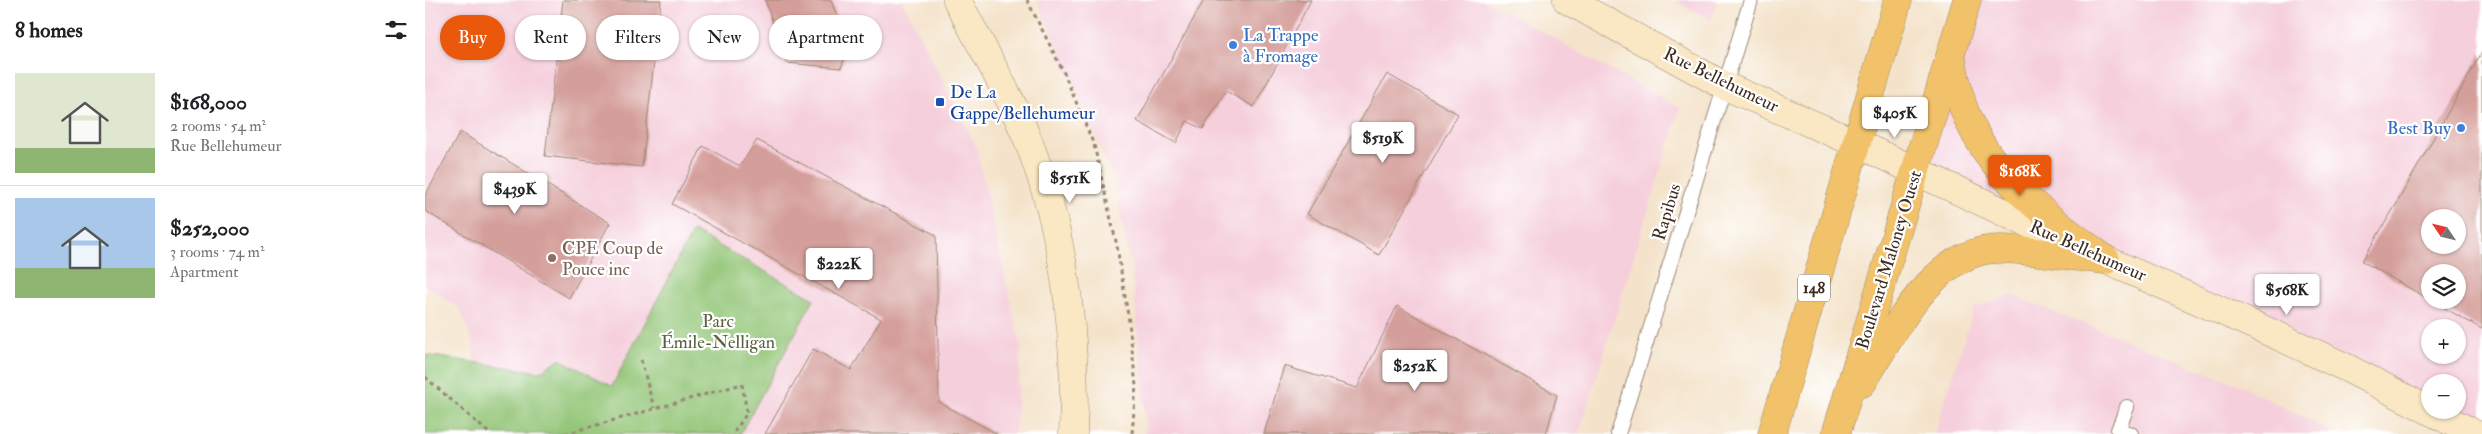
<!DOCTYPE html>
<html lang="en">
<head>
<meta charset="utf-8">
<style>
  :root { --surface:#fff; --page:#f6f6f6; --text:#202124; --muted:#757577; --line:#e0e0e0; --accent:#ea580c }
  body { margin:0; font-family:"IM FELL Double Pica",serif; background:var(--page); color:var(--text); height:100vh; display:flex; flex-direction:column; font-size:19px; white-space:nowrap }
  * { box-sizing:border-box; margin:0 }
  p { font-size:16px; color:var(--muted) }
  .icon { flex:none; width:28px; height:28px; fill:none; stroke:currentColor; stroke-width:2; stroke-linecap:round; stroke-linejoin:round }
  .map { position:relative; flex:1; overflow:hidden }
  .sheet { display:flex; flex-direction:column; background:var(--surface); width:425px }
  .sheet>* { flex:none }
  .top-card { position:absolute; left:15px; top:15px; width:475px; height:45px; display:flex; gap:10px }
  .needle { width:32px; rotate:305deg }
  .buttons { position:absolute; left:1996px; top:209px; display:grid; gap:10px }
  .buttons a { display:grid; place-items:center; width:45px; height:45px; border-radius:50%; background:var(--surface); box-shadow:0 1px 4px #0004; font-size:25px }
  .price { position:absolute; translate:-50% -42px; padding:0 11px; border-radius:5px; background:#fff; color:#222; font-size:16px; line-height:32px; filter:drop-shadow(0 1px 2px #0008) }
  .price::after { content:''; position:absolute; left:50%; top:30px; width:15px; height:11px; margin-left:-8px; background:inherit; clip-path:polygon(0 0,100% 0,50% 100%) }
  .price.current { background:var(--accent); color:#fff }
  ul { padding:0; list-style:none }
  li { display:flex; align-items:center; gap:15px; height:125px; padding:0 15px }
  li+li { border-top:1px solid var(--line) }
  li span { display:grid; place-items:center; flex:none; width:140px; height:100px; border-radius:0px; color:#555 }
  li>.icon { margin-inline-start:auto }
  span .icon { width:60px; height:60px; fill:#fffc; stroke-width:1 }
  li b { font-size:21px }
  h2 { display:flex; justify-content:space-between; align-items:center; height:60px; padding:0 15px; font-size:21px }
  .chip { padding:0 18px; border-radius:22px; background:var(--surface); box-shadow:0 1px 4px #0004; font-size:18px; line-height:45px }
  .chip.current { background:var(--accent); color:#fff }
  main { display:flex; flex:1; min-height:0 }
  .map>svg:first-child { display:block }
  .built { fill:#f5cfdb; fill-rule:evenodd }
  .green { fill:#92c576; stroke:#66784a }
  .building { fill:#d49e9a; fill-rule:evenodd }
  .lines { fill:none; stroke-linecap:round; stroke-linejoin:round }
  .lane-casing { stroke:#988674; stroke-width:16 }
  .secondary-casing { stroke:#988674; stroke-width:29 }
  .primary-casing { stroke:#988674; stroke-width:29 }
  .path { stroke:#988674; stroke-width:3; stroke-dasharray:4 4; stroke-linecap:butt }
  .lane { stroke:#fff; stroke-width:14 }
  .secondary { stroke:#fae7c3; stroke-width:28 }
  .primary { stroke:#f2c26a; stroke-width:28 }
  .shop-dot { fill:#3f7fe0; stroke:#fff; stroke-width:2 }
  .transit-dot { fill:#1a4fb4; stroke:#fff; stroke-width:2 }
  .education-dot { fill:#8d6e63; stroke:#fff; stroke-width:2 }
  .labels { text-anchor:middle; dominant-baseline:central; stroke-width:4.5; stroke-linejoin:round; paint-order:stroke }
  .shield { fill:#fff; stroke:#766a62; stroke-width:1 }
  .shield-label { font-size:16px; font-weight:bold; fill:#3b2a1e }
  .shop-label { font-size:18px; fill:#366cbe; stroke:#fff; text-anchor:start }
  .street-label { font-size:18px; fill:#3b2a1e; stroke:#fff }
  .transit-label { font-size:18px; fill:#164399; stroke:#fff; text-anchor:start }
  .education-label { font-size:18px; fill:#785e54; stroke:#fff; text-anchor:start }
  .park-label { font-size:18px; fill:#59603d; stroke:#fff }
</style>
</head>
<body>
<main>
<section class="sheet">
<h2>8 homes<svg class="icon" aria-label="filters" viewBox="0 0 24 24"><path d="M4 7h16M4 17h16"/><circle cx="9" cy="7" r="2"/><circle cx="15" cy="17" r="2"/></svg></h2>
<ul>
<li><span style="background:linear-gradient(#dfe7d0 75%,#8fb573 0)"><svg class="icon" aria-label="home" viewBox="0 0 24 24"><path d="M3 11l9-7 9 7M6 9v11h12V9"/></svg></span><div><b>$168,000</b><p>2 rooms · 54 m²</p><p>Rue Bellehumeur</p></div></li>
<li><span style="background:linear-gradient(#a9c7e8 70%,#8fb573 0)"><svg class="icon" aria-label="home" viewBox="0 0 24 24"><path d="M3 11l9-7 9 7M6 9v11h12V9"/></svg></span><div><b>$252,000</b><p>3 rooms · 74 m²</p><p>Apartment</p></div></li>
</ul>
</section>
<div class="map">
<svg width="2057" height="434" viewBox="0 0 2057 434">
  <rect width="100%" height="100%" fill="#fff"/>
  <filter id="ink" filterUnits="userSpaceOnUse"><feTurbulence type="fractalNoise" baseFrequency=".02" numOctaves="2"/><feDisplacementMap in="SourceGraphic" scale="10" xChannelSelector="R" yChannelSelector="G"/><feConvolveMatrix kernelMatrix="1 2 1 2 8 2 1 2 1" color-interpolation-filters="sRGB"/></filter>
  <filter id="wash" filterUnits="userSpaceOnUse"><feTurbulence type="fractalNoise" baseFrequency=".0096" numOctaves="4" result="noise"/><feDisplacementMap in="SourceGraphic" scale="20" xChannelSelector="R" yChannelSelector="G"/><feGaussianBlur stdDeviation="1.12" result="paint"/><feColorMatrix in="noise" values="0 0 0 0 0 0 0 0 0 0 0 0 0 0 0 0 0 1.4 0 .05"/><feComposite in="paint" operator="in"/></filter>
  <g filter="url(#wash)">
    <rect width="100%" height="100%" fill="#f4e3ca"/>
    <g class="built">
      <path d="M0,0H477L551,146L596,348L590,434H315L389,299L268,231L187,386L134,359L115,372L48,362V345L35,309L0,285Z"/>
      <path d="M612,0H1059L1255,108L1154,434H719L721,421L707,271L688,177Z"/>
      <path d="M1249,0H1292L1286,20Z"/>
      <path d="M1542,0H2057V434H2050L1922,368L1851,335L1490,172ZM2005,218H2032V245H2005ZM2005,272H2032V300H2005ZM2005,328H2032V355H2005ZM2005,382H2032V410H2005Z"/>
      <path d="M1587,295L1819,387L1911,434H1509L1549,308Z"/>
    </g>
    <path class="green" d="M268,231L389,299L315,434H0V355L115,372L134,359L187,386Z"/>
    <g id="blocks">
      <g class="building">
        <path d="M138,0H236L217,167L120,156Z"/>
        <path d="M340,0H406L423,48L416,68L362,63Z"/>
        <path d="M779,0H886L829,107L801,91L778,129L762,121L751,143L712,121Z"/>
        <path d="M2057,52V329L2005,300H2032V272H2005V300L1937,261L1972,203ZM2005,218H2032V245H2005Z"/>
        <path d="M962,74L1033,114L954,255L882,214Z"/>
        <path d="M35,132L185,223L144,298L0,211V196Z"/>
        <path d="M332,140L511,235L514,402L572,434H340L388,349L426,370L456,319L247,204L278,146L315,166Z"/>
        <path d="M972,306L1132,395L1121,434H839L859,366L932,388Z"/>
      </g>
    </g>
  </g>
  <g filter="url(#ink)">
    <use href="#blocks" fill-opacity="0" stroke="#988674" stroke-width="1"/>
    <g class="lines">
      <g class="lane-casing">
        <g id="lane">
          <path d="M1702,407L1693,430L1706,434"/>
          <path d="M1193,434L1326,0"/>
        </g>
      </g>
      <g class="secondary-casing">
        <g id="secondary">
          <path d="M532,0C552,38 574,76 592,115C637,212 653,327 648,434"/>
          <path d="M1142,0L1300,86L1431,143L1681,260L1851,335L1922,368L2050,434"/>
        </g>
      </g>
      <g class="primary-casing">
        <g id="primary">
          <path d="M1526,56C1530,74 1533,94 1540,112C1566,178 1625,219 1680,259"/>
          <path d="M1437,383C1468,334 1508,248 1575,249C1610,250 1646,257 1681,260"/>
          <path d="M1347,434L1473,0"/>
          <path d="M1411,434L1542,0"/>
        </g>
      </g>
      <g class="path">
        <path d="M602,0L639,73L669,145L692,246L704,322L711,386L707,434"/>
        <path d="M216,360L229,408"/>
        <path d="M0,377L65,434"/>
        <path d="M140,434L317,384L322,413L308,434"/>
      </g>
      <use href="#lane" class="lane"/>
      <use href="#secondary" class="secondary"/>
      <use href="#primary" class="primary"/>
    </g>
  </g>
  <g class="shop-dot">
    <circle cx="808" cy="45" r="5"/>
    <circle cx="2036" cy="128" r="5"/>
  </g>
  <rect class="transit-dot" x="510" y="97" width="10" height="10" rx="2.5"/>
  <circle class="education-dot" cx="127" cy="258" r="5"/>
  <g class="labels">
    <rect class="shield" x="1373" y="274.5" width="32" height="27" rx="4"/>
    <g class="shield-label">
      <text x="1389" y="288">148</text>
    </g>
    <g class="shop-label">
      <text x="818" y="35">La Trappe<tspan x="818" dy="21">à Fromage</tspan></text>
      <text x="2026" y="128" text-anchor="end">Best Buy</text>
    </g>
    <g class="street-label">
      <text transform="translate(1296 80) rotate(26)">Rue Bellehumeur</text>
      <text transform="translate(1242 212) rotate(-73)">Rapibus</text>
      <text transform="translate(1663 251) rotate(24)">Rue Bellehumeur</text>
      <text transform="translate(1464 260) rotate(-73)">Boulevard Maloney Ouest</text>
    </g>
    <g class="transit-label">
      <text x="525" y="92">De La<tspan x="525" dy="21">Gappe/Bellehumeur</tspan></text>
    </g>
    <g class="education-label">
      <text x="137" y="248">CPE Coup de<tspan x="137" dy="21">Pouce inc</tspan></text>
    </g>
    <g class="park-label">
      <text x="293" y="321">Parc<tspan x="293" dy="21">Émile-Nelligan</tspan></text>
    </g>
  </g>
</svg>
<div class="buttons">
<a><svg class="needle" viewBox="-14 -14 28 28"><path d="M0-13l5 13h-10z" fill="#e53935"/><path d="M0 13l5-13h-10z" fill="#757577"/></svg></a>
<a><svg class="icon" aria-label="layers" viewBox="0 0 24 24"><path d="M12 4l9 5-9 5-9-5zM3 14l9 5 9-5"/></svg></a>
<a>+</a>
<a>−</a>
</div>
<b class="price" style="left:1470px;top:139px">$405K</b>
<b class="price" style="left:958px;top:164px">$519K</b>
<b class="price current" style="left:1595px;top:197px">$168K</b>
<b class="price" style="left:645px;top:204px">$551K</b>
<b class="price" style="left:90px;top:215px">$439K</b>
<b class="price" style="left:414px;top:290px">$222K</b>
<b class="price" style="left:1862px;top:316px">$568K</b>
<b class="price" style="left:990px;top:392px">$252K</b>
<div class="top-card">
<a class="chip current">Buy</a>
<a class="chip">Rent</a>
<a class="chip">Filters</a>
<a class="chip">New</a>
<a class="chip">Apartment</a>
</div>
</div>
</main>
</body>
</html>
